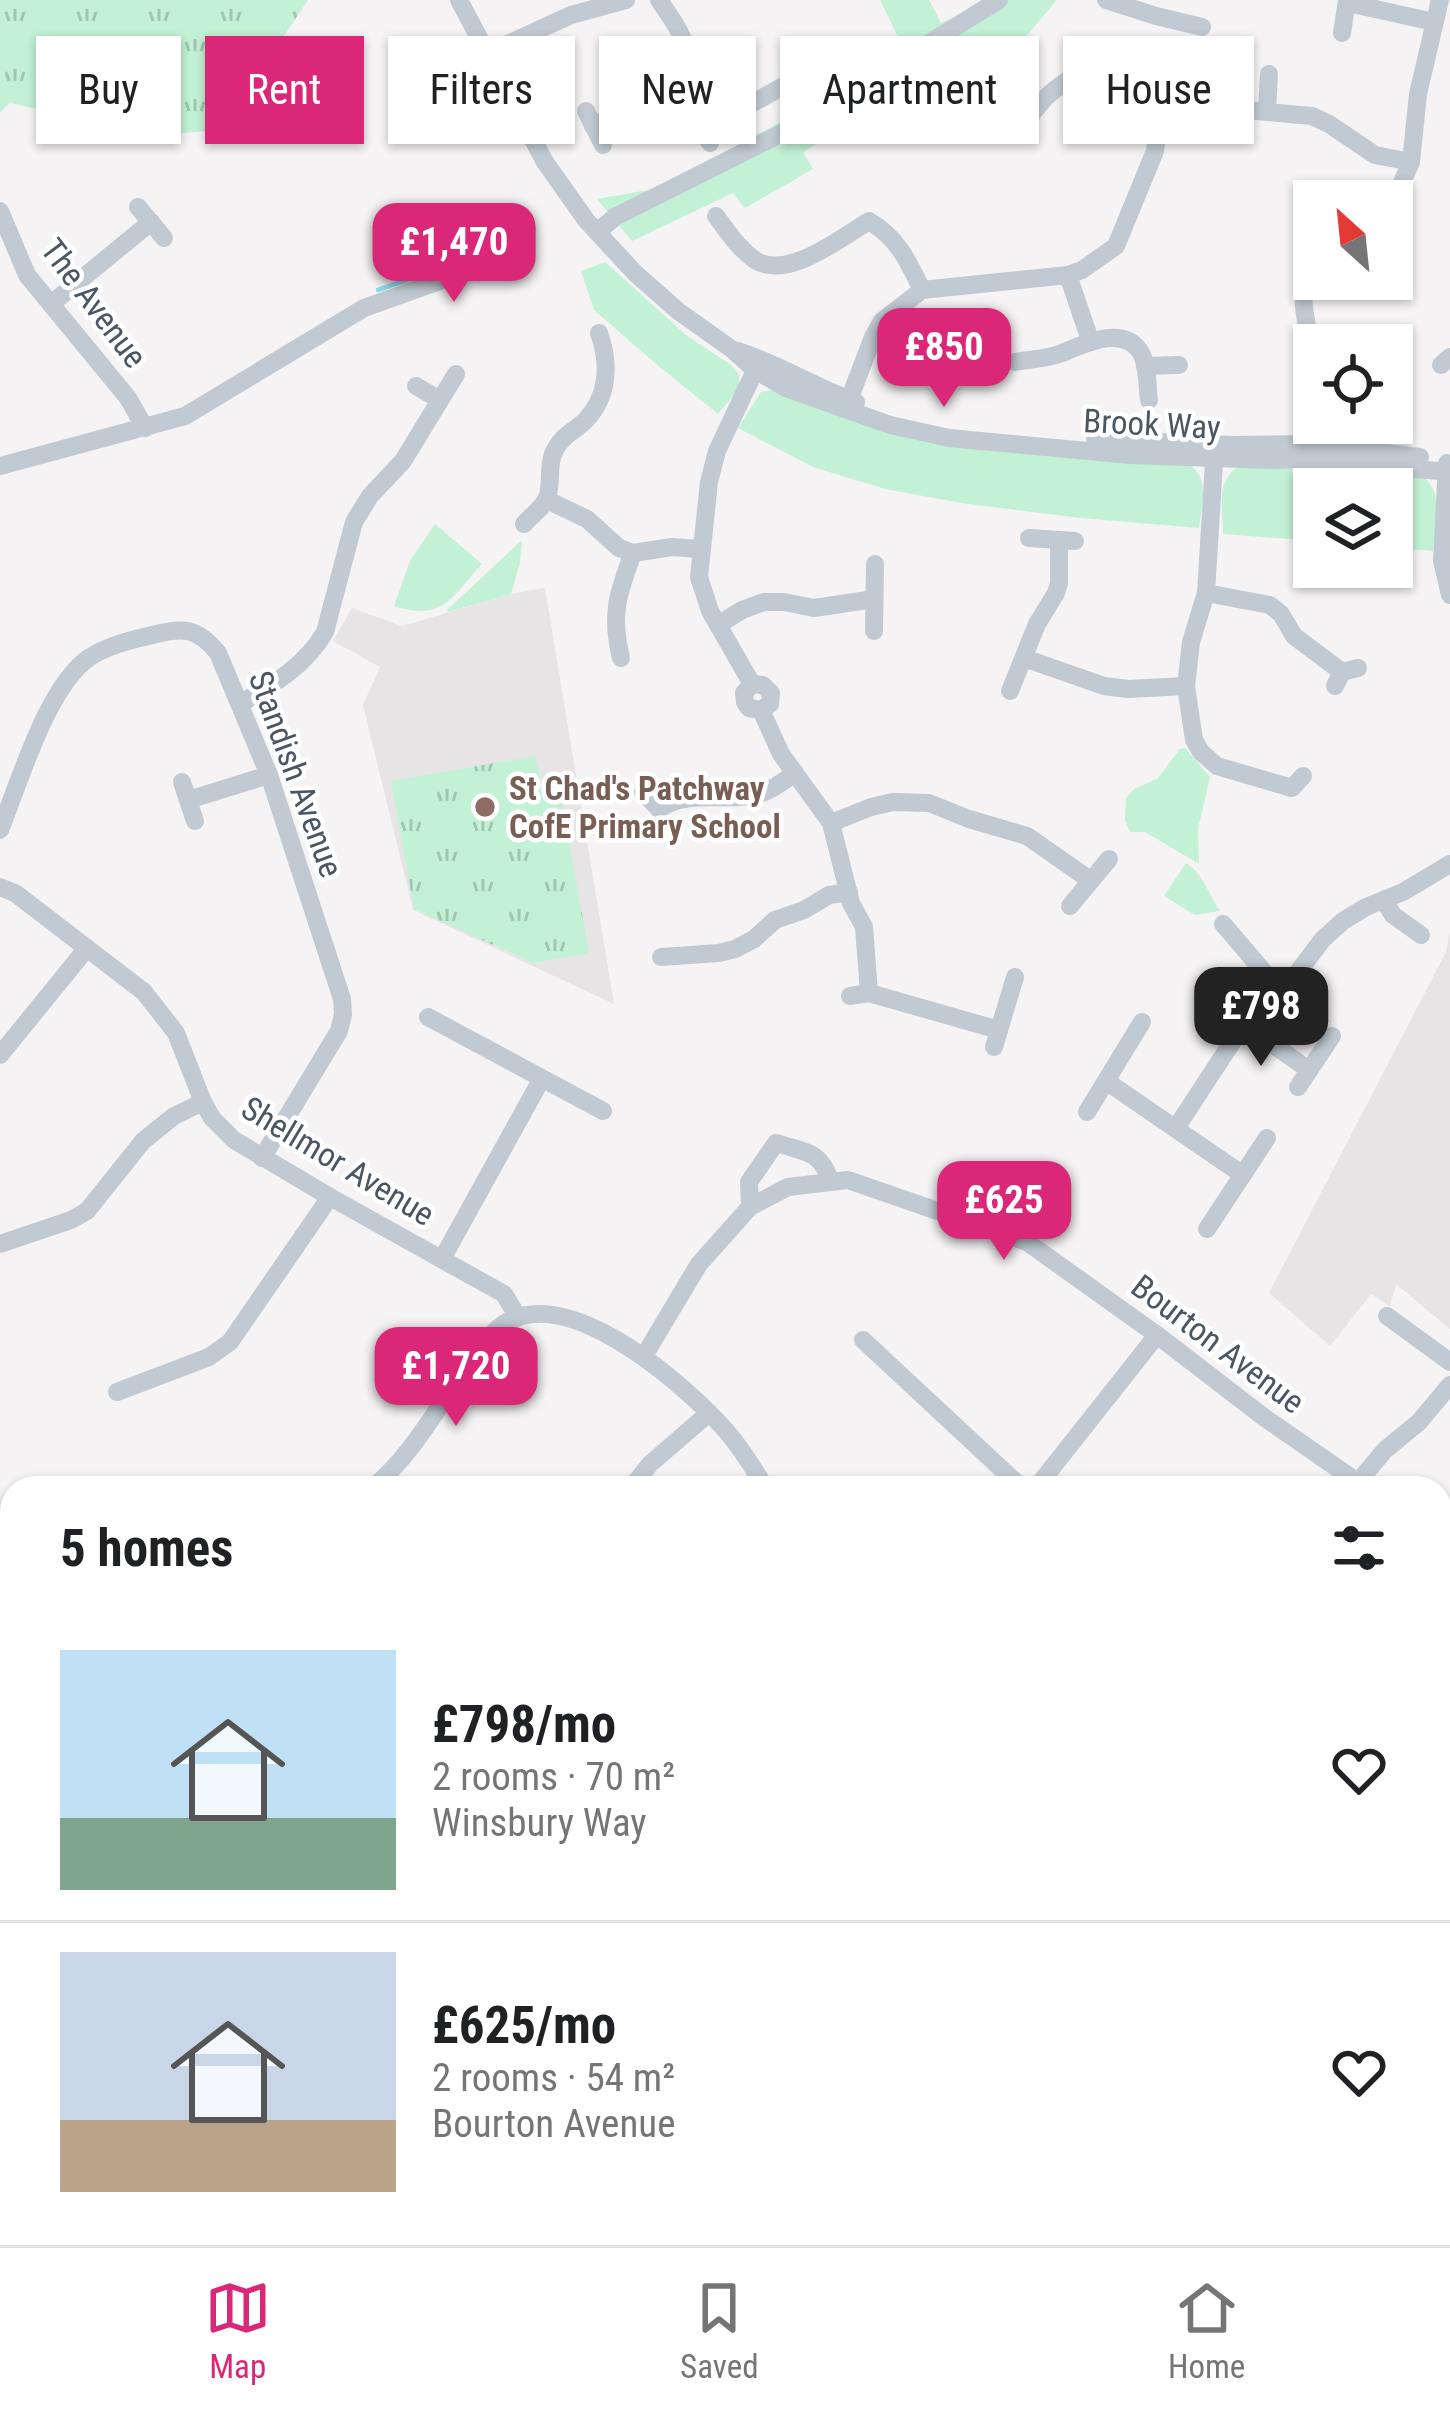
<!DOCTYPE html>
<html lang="en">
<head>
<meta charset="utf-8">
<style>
  :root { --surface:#fff; --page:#f6f6f6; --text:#202124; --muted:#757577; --line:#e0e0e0; --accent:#db2777 }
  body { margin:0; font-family:"Roboto Condensed",sans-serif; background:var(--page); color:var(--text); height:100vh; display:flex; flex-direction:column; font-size:45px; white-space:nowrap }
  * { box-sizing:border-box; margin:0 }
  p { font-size:39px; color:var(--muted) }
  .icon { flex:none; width:66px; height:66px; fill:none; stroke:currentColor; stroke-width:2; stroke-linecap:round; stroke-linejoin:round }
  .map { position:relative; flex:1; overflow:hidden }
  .details { position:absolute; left:0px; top:1476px; width:1452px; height:771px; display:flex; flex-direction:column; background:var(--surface); border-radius:36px 36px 0 0; box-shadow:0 3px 9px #0004 }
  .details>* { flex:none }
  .top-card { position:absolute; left:36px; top:36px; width:1380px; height:108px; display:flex; gap:24px }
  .needle { width:78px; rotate:333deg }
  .buttons { position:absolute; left:1293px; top:180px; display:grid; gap:24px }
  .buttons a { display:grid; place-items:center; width:120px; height:120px; border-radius:0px; background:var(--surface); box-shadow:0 3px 9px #0004; font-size:60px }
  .price { position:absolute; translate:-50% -102px; padding:0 27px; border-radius:24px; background:var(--accent); color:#fff; font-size:39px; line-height:78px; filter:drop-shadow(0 3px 6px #0008) }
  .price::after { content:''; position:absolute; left:50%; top:72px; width:36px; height:27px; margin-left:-18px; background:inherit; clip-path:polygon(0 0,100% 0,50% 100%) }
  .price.on { background:#222; color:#fff }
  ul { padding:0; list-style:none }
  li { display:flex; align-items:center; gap:36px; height:300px; padding:0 60px }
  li+li { border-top:3px solid var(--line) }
  li span { display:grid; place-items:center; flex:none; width:336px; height:240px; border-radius:0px; color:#555 }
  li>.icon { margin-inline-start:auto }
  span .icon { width:144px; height:144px; fill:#fffc; stroke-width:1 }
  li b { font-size:51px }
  h2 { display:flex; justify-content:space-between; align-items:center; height:144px; padding:0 60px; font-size:51px }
  .chip { padding:0 42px; border-radius:0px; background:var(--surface); box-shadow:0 3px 9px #0004; font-size:42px; line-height:108px }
  .chip.on { background:var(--accent); color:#fff }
  .dock { display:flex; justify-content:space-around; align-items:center; height:168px; border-top:3px solid var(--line); background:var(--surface); font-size:33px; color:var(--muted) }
  .dock a { display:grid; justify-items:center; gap:6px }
  .dock .on { color:var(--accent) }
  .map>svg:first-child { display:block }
  .education { fill:#e6e4e5 }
  .grass { fill:#c3f1d5 }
  .park { fill:url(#park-tufts) }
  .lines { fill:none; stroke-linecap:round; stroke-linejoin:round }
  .stream { stroke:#90daee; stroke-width:4.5 }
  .minor { stroke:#c1cad2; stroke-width:18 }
  .major { stroke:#b3c2d1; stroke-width:24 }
  .education-dot { fill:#8d6e63; stroke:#fff; stroke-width:4.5 }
  .labels { text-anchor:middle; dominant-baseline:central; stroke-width:9; stroke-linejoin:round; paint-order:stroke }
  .street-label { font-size:33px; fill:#4a5661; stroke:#fff }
  .education-label { font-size:33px; font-weight:bold; fill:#785e54; stroke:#fff; text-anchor:start }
</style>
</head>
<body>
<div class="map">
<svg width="1450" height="2245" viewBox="0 0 1450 2245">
  <defs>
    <pattern id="park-tufts" width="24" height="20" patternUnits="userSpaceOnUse" patternTransform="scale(3)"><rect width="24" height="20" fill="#c3f1d5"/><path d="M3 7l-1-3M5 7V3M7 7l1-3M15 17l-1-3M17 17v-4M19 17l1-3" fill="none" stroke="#a0c6b0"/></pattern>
  </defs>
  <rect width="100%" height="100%" fill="#f5f3f3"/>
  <g class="education">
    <path d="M545,588L614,1004L413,910L363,705L380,667L333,641L352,608L402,626L511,594Z"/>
    <path d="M1450,931V1329L1396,1284L1390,1306L1371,1294L1330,1346L1269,1293L1446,952Z"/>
    <path d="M416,2235L481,2236L582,2235L577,2245H406L404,2239Z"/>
  </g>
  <g class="grass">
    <path d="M880,0H929L941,23L990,0H1057L1022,41L1000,37L920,137L906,116L855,144L844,128L803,152L813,169L745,208L733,193L632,241L597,199L659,188L793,115L901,43Z"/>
    <path d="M605,262L687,336L731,365L739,375V389L718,414L655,363L594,310L581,271Z"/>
    <path d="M775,390L917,440L1187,462C1211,480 1202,501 1199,528L1081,518L961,503L885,489L813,467L738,428L761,392Z"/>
    <path d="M1240,466L1424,477C1445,496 1435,526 1433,551L1392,548V489H1314V541L1223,534C1223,509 1215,479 1240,466Z"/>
    <path d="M435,524L482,564C451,597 444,622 394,606L410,561Z"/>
    <path d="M522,540L520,563L511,594L448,612L447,610Z"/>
    <path d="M1185,748L1210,777L1198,829L1199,864L1145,832H1130L1125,820L1126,798L1134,789L1157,779L1180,749Z"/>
    <path d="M1186,863C1204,875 1208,893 1220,911L1195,915L1164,896Z"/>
    <path d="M0,1852L12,1911V2024L0,2007Z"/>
  </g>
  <g class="park">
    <path d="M0,0H308L221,130L159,135L10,103L0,112Z"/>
    <path d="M535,756L543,792H560L589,953L533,963L414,909L391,781Z"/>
  </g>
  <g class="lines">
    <g class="stream">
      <path d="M887,120L907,109"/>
      <path d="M378,290L508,245"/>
      <path d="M929,2235L930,2240"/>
    </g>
    <g class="minor">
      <path d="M459,0L545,162L586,220L635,273L678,311L733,350L755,370L786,388L890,425L949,438L1130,455L1274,460L1309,459L1450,472"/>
      <path d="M1106,0L1156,16L1202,27"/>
      <path d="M1348,3L1434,22"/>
      <path d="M1342,33L1347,0"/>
      <path d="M488,53L571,15L626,0"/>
      <path d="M680,90L710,143"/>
      <path d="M751,104L803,75"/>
      <path d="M1245,110L1312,116L1329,124L1375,155L1411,162"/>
      <path d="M586,111L603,145"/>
      <path d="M1267,111L1269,74"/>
      <path d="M593,126C602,122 611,116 620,115C627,114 634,116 640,115C651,114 666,104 674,96C706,65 679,29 659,0"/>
      <path d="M1392,205L1411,162L1418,94L1440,0"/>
      <path d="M138,207L164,238"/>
      <path d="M0,211L27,275L128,398L145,428"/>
      <path d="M716,216C727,231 739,249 755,260C787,281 842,237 869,221C898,238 908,261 922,290"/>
      <path d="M597,232L615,217L788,130L999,0"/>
      <path d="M1068,275L1090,340"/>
      <path d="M51,304L151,222"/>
      <path d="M738,351C779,364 815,388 856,402"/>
      <path d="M1015,362C1030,359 1048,359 1062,353C1084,344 1124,324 1141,353C1148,366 1147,386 1149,400"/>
      <path d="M1441,365L1450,357"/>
      <path d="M1145,366L1179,365"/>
      <path d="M416,386L440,400"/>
      <path d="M846,408L873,337L882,321L922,290L1068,275L1082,270L1116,246L1155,151L1160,103C1128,100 1108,93 1086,69C1050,90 1041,99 1018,134"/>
      <path d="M1095,439L1232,445L1307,444L1420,457"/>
      <path d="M1304,444C1306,415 1310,385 1310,356C1310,315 1293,304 1314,261"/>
      <path d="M1215,446L1206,593L1191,642L1186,686L1194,740L1201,752L1217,766L1292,788L1303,776"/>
      <path d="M1447,463L1442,561L1450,595"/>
      <path d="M0,466L185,416L364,308L524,251"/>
      <path d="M547,500L587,519L619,548L633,553L672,547L701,549"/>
      <path d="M524,524C532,515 545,506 548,495C552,479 547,463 556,448C562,436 574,431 584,422C609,397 610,364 599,333"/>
      <path d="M1029,538L1075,541"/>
      <path d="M1206,593L1270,605L1281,614L1294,636L1342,672"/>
      <path d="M718,625L742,610L764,602H784L814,608L874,599"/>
      <path d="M874,631L875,564"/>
      <path d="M621,658C610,615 618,593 633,553"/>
      <path d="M1024,658L1104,686L1128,689L1186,686"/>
      <path d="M752,684L744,693L745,702L749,708L761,710L770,704L771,693L763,685L752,684L710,611L699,577L709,482L717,451L759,362"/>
      <path d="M1335,686L1342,672L1358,668"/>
      <path d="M1010,691L1037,624L1056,593L1059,583V541"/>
      <path d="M241,703C273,685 306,665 325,632L354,522L370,496L403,461L456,374"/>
      <path d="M761,710L781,754L831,823L851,903L864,927L869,993"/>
      <path d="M182,782L195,821"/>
      <path d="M643,792L659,809C689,788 729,804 762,793C774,789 785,780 795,773"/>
      <path d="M188,800L269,775"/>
      <path d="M831,823L871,807L893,802L929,803L969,819L1027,836L1090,880"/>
      <path d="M0,830C20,781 47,686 90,657C109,645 131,640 152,635C183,627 197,627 218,653L269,775L342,999L343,1014L339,1031L262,1158"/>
      <path d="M0,887L15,893L144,992L176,1033L203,1102L212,1118L234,1140L330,1197L504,1294L518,1317"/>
      <path d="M1384,900L1393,915L1421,935"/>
      <path d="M1070,906L1109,859"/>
      <path d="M1223,924L1282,993"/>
      <path d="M661,957L719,953L735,949L754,939L775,920L804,910L829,895L849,892"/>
      <path d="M850,996L869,993L999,1030"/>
      <path d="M428,1017L603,1111"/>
      <path d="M1244,1024L1309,1070"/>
      <path d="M994,1047L1015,977"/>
      <path d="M0,1055L87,948"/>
      <path d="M1106,1081L1243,1175"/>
      <path d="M1298,1087L1332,1036"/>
      <path d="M1087,1112L1142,1022"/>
      <path d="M1176,1128L1244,1024L1282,993L1323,939L1343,921L1366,907L1403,892L1450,864"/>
      <path d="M750,1207L749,1182L776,1143C804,1152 820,1150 830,1180"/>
      <path d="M1207,1229L1267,1138"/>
      <path d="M0,1244L71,1220L87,1211L143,1141L174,1116L203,1102"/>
      <path d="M442,1259L541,1080"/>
      <path d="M1387,1316L1450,1362"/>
      <path d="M863,1340L1022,1488"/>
      <path d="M644,1356L699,1264L750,1207L788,1187L848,1180L1027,1242L1157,1335L1265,1418L1366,1488"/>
      <path d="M117,1392L209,1357L230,1342L330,1197"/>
      <path d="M1358,1482L1385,1450L1419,1422L1450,1385"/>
      <path d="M372,1488C409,1459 435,1411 463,1373C473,1358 483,1342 497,1329C559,1276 675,1377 717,1421C737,1441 751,1465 766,1488"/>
      <path d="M631,1488L650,1464L709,1413"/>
      <path d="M1036,1488L1157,1335"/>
      <path d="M1440,1543L1450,1551"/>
      <path d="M1448,1703L1450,1702"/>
      <path d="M1440,1811L1450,1802"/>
      <path d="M1440,1984L1450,1993"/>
      <path d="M1440,2018L1450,2008"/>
      <path d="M1440,2124L1450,2134"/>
      <path d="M0,2172L12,2163"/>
      <path d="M51,2235V2245"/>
      <path d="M131,2235L133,2245"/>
      <path d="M344,2235L371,2245"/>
      <path d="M396,2235L398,2245"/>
      <path d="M631,2235L654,2245"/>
      <path d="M1317,2235L1322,2245"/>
    </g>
    <g class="major">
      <path d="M0,1592L12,1621"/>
      <path d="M0,1715L12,1772"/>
      <path d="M0,1816L12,1873"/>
      <path d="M0,2058L12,2066"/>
      <path d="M0,2101L12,2131"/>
      <path d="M75,2235L77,2245"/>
      <path d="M98,2235L100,2245"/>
    </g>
  </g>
  <circle class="education-dot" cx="485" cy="807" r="12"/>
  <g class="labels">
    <g class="street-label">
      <text transform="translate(94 303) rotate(53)">The Avenue</text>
      <text transform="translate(1152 424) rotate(3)">Brook Way</text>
      <text transform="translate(296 774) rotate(70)">Standish Avenue</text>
      <text transform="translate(338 1161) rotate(31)">Shellmor Avenue</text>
      <text transform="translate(1218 1344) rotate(37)">Bourton Avenue</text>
    </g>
    <g class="education-label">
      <text x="509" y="788">St Chad's Patchway<tspan x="509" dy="38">CofE Primary School</tspan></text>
    </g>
  </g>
</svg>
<div class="buttons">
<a><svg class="needle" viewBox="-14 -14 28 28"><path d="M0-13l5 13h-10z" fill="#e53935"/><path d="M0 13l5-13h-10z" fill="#757577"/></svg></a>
<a><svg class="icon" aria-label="locate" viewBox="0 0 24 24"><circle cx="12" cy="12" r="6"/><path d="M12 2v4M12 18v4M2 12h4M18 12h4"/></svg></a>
<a><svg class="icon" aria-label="layers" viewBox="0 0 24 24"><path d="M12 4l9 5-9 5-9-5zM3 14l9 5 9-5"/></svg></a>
</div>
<b class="price" style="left:454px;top:305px">£1,470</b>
<b class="price" style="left:944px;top:410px">£850</b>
<b class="price on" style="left:1261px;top:1069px">£798</b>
<b class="price" style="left:1004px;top:1263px">£625</b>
<b class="price" style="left:456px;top:1429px">£1,720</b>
<div class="top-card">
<a class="chip">Buy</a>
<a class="chip on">Rent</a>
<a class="chip">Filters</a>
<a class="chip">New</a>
<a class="chip">Apartment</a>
<a class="chip">House</a>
</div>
<section class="details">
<h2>5 homes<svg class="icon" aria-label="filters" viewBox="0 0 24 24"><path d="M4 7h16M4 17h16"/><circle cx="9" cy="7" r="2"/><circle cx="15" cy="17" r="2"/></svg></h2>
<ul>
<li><span style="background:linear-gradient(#bfe0f5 70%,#7fa58c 0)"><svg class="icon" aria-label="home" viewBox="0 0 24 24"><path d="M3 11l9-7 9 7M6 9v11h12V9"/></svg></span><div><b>£798/mo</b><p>2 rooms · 70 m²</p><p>Winsbury Way</p></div><svg class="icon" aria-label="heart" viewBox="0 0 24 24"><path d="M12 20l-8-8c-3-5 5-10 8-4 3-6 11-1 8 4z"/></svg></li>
<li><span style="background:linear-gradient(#c9d6e8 70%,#b9a48a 0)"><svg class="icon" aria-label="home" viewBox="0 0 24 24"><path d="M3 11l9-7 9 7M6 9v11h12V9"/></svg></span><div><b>£625/mo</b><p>2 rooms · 54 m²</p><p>Bourton Avenue</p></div><svg class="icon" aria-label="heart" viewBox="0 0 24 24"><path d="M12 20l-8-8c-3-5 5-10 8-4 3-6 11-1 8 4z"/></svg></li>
</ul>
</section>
</div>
<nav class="dock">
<a class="on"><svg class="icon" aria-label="map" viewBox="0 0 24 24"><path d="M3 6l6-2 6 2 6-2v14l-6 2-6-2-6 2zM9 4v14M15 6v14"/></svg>Map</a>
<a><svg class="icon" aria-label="saved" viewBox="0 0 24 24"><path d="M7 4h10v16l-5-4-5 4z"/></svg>Saved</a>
<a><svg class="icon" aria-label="home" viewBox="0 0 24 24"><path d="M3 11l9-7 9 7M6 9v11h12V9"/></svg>Home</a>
</nav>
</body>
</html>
